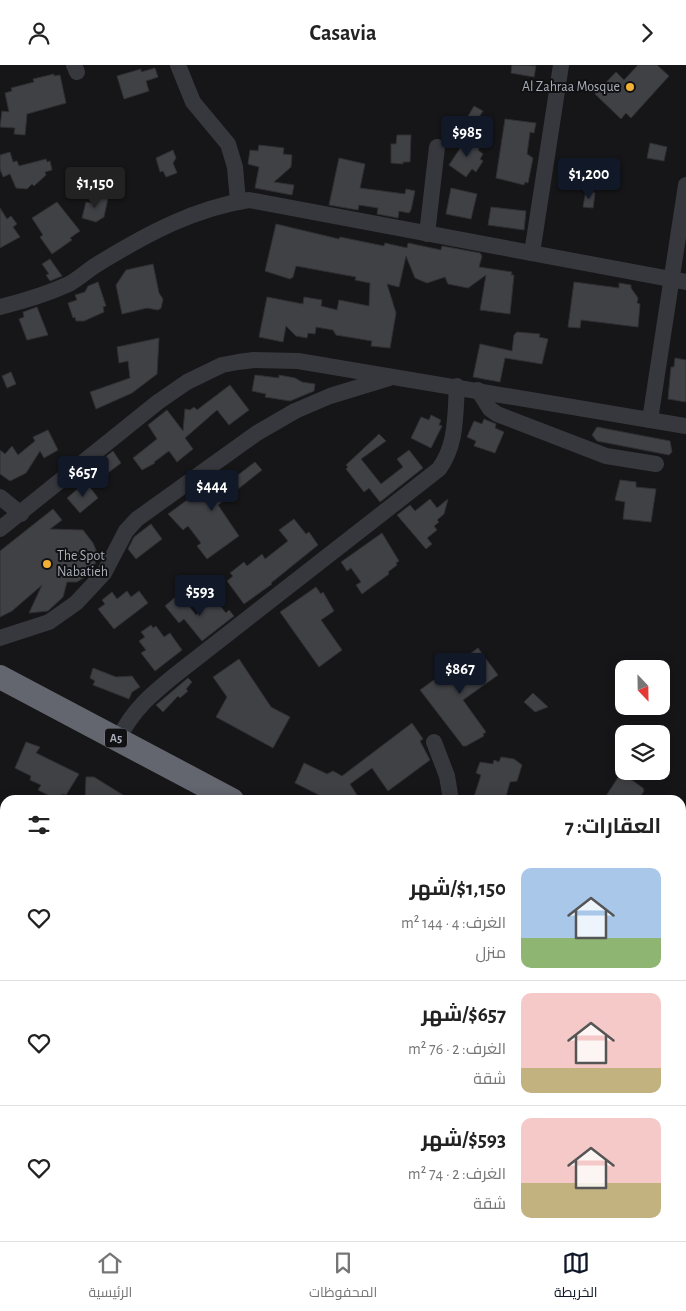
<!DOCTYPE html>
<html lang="ar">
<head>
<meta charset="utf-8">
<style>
  :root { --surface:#fff; --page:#f2f2f2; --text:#222; --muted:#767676; --line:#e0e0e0; --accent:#111827 }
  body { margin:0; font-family:"Alegreya Sans",Cairo,sans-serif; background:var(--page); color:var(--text); direction:rtl; height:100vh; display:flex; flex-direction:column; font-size:19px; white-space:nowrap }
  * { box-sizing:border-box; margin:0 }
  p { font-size:16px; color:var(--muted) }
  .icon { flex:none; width:28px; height:28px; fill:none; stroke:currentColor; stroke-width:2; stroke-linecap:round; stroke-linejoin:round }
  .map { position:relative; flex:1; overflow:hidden; direction:ltr }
  .side { position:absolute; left:0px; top:730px; width:686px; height:446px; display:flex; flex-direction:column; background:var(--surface); border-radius:15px 15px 0 0; box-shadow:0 2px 12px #0003; direction:rtl }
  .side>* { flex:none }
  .needle { width:32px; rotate:158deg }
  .fabs { position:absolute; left:615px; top:595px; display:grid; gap:10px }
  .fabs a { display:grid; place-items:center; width:55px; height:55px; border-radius:10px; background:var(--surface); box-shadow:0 2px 12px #0003; font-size:25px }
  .price { position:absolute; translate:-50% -42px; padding:0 11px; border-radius:5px; background:var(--accent); color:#fff; font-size:16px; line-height:32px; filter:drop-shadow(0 1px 2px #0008) }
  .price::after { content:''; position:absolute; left:50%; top:30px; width:15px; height:11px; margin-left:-8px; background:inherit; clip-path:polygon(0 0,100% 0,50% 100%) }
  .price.on { background:#222; color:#fff }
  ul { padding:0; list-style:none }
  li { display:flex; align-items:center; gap:15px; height:125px; padding:0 25px }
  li+li { border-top:1px solid var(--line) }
  li span { display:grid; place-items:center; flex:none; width:140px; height:100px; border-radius:10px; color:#555 }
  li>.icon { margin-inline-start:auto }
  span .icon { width:60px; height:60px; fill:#fffc; stroke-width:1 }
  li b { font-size:21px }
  h2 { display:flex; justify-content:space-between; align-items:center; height:60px; padding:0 25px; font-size:21px }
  header { display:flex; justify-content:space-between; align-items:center; height:65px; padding:0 25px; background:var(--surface); font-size:22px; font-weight:600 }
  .tabs { display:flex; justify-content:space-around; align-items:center; height:70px; border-top:1px solid var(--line); background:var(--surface); font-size:14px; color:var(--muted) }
  .tabs a { display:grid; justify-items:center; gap:2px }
  .tabs .on { color:var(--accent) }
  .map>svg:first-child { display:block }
  .building { fill:#404145; stroke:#303034 }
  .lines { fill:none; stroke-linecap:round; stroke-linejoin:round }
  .minor { stroke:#37383d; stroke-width:16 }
  .highway { stroke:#63666e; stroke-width:24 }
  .poi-dot { fill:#f2b134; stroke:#111113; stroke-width:2 }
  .labels { text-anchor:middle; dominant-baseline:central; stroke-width:4; stroke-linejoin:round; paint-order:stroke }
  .shield { fill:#111113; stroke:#7b7e86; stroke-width:1 }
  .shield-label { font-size:12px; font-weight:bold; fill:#a8adb8 }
  .poi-label { font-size:14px; fill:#a8adb8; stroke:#111113; text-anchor:end }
</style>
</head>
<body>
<header><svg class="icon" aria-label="forward" viewBox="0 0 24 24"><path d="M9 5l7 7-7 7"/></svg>Casavia<svg class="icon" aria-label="person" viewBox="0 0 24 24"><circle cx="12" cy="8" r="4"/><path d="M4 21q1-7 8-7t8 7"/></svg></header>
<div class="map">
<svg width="686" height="1176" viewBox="0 0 686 1176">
  <rect width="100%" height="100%" fill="#161618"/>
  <g class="building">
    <path d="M512,0L536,1L534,12L511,8Z"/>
    <path d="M638,0H657L669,11L631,53L626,48L621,54L595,29L616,7L624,15Z"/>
    <path d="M155,3L158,12L146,16L149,26L124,34L117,11L141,4V7Z"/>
    <path d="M54,9V11L60,10L66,38L27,49L25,70L14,69L15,63L0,62L2,46L9,47L5,28L12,26L11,23L34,17L33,14Z"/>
    <path d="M474,41L483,46L475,58L467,53Z"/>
    <path d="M505,54L536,58L534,68L530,67L527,89L533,93L528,118L525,117L524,120L496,113Z"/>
    <path d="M397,70H411L410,97H403V99L391,98V79H396Z"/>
    <path d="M467,73L480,82L478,85L483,89L480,94L483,96L476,107L472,104L466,112L449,100Z"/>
    <path d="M650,78L667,82L664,96L647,93Z"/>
    <path d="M259,80L284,83L283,89L292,90L291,102L274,117L294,120L292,130L255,123L259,102L248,99L250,85L258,86Z"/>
    <path d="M173,85L176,93L173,98L177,108L166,112L163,106L160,107L156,93Z"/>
    <path d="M10,87L13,97L17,96L19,101L46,94L47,97L50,96L52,105L45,107L46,110L34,121L32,119L27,124L16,123L10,109L3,112L0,104V90Z"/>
    <path d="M339,93L365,99L360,123L405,129L406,124L415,126L411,145L409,148L399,146L398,153L377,149L378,143L359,140L358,145L329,140Z"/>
    <path d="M451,123L477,129L471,154L446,149Z"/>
    <path d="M586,125L595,128L593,143L583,142Z"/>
    <path d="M93,129L108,133L104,152L96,157L82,153L86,137L91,138Z"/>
    <path d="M57,137L80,166L70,173L72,175L52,189L40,172L43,170L32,153Z"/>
    <path d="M491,142L526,146L524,165L488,160Z"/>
    <path d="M0,143L7,154L11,151L17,159L13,162L20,172L0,183Z"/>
    <path d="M276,159L339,174L340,172L384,181L385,178L407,183L408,178L441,185L442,181L480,188L482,191L479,202L512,207L511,210H514L510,249L480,245L486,210L468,223L448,219L445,212L427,218L415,213L406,191L399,222L387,219L396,248L390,283L371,281L372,276L336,270L333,265L316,262L315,269L308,268L307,273L296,271L286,261L283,277L259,272L267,232L303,239L304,232L322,235L321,241L337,245L339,235L369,241L370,218L355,215L356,212L296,201L293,212L290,214L265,206Z"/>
    <path d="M50,194L62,211L50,216L46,210L49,209L42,199Z"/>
    <path d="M153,199L159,228L163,234L161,243L158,245L147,243L122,249L116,220L126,205Z"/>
    <path d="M98,217L106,241L103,242L104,247L84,256H76L75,252L73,253L68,238L77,235L75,230L85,227L88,221Z"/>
    <path d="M574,217L619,223V218L631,220V223L638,233L637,238L640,239L638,262L581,255L580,263L568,262Z"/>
    <path d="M37,242L48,270L27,275L19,254L24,252L23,247Z"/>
    <path d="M517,267L540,269L539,272L548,274L542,299L505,293L500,317L473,312L480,279L512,286L514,270Z"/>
    <path d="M159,273L157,309L132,328L96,344L90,327L130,313L128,296L119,298L117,282Z"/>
    <path d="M675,293L686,295V337L668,334L671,302H674Z"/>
    <path d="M11,307L16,319L7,323L2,311Z"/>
    <path d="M255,310L279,313V310L295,313L302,317L315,319L314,326L290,336L265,332L266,329L252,326Z"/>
    <path d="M230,320L249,345L229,360L217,345L185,373L193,384L177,397L169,386L154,397L155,398L142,405L133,393L157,374L148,360L167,345L183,366L185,344L190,345L194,342L197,345Z"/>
    <path d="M431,350L441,355L439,360L442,361L431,383L411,373L421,352L429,355Z"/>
    <path d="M484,354L496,359L495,363L504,367L495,388L474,381L476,376L467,372L474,356L482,359Z"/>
    <path d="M597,362L670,376L672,387L669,390L597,376L592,370Z"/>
    <path d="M48,365L58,385L44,393L40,386L26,408L10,416L0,409V385L5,389L12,381L18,390L35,376L33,372Z"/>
    <path d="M379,369L386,376L361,394L381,419L403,402L397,394L409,385L423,403L380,437L369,423L364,427L346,404L348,402L346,400Z"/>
    <path d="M113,386L121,398L100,414L91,403Z"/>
    <path d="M255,397L262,405L218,440L239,471L207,494L197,481L201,478L188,461L183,465L168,449L224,408L230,416Z"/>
    <path d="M620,415L636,417V422L656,424L651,457L623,454L625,437L615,435Z"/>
    <path d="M86,417L98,433L80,448L67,433Z"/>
    <path d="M430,434L437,443L448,434L444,449L437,455L439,457L434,461L437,465L427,473L432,479L426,484L397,450L410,440L415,446Z"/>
    <path d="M53,444L62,455L50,464L83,465L93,478L96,485L97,494L93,503L85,512L77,517H67L63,532L48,546L29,548L42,520L12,546L0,552V486Z"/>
    <path d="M294,454L306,469L309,467L318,480L271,518L272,519L244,539L227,516L233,511L230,508L244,497L247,501L262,489L265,494L288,476L279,465Z"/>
    <path d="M151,459L162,474L136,494L128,484L134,472Z"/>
    <path d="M382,468L399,496L396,498L397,500L388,507L389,509L362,529L356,520L361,517L351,503L347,506L341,497Z"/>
    <path d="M316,522L321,529L323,527L334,546L321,555L342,585L319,602L280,547Z"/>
    <path d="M127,526L131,532L139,526L148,538L114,564L98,544L105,539L102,535L112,527L117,534Z"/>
    <path d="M179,529L196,550L215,535L226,548L229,545L234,551L202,576L184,554L179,558L165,541Z"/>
    <path d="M151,560L153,563L156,561L164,572L170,568L182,585L155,606L141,588L146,585L139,576L145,572L141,567Z"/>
    <path d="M478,583L498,610L463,635L486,667L483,669L484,671L466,681H463L420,625Z"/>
    <path d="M239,594L271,642L290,652L273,683L216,652L227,632L213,612Z"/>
    <path d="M93,603L116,612L132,611L140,622L132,627L129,634L93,620L95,616L90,613Z"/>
    <path d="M188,613L192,617L186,624L188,626L180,633L178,631L163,647L156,640Z"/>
    <path d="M533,628L548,642L535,647L524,637Z"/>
    <path d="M412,658L423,674L420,676L430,695L388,726L372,703L350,719L360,735H329L295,718L304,698L327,709L333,706L342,711Z"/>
    <path d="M26,677L40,682L36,688L79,709L66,730L62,729L58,735L38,725L41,720L30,715L31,711L15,703Z"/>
    <path d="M501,692L514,694L522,700L517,716L510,717L505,735H473L481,710L476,708L480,697L493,699L494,695L499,697Z"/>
    <path d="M619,711L624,714L626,711L643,723L644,726L638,735H611L606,731Z"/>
    <path d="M86,712H94L131,735H85Z"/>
  </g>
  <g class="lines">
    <g class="minor">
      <path d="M74,0L77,7"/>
      <path d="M178,0L193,37L228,79L235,102L238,137"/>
      <path d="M427,169L437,82"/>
      <path d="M532,188L561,0"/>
      <path d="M0,242C24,236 47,229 69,219C80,213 90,203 101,197C147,169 195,143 249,135L686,217"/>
      <path d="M478,325L490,344L497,349L606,391L656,399"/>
      <path d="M650,355L686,120"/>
      <path d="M0,432L21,449"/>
      <path d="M0,464L158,337L187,317L222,300L238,297L254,295L298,296L686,361"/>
      <path d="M0,573L49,557L76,538L104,508L126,466L137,454L257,368L295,346L330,331L389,313"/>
      <path d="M118,674C135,642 152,629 179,607L439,404C457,379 455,351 457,321"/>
      <path d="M434,677L447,711L451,735"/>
      <path d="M0,906H5"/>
      <path d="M0,1047L5,1043"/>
      <path d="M453,1171L457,1176"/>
      <path d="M568,1176L569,1171"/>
    </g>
    <g class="highway">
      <path d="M0,612L232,735"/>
      <path d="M681,992L686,994"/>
    </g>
  </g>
  <g class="poi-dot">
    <circle cx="630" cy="22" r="5"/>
    <circle cx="47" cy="499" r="5"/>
  </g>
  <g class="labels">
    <rect class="shield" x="105" y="663.5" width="22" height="19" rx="4"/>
    <g class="shield-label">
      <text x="116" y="673">A5</text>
    </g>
    <g class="poi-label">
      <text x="620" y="22">Al Zahraa Mosque</text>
      <text x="57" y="491" text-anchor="start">The Spot<tspan x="57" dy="16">Nabatieh</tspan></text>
    </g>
  </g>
</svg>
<div class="fabs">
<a><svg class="needle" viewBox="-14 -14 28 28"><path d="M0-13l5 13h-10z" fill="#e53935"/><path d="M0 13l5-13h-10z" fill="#767676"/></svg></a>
<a><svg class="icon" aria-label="layers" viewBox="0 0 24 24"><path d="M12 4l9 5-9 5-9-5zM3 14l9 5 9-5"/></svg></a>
</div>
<b class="price" style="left:467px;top:93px">$985</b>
<b class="price" style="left:589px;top:135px">$1,200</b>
<b class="price on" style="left:95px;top:144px">$1,150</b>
<b class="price" style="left:83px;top:433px">$657</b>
<b class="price" style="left:212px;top:447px">$444</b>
<b class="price" style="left:200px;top:552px">$593</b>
<b class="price" style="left:460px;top:630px">$867</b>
<section class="side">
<h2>العقارات: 7<svg class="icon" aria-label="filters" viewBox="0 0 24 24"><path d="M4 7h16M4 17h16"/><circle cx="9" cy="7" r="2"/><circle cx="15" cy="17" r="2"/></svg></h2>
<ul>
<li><span style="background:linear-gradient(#a9c7e8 70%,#8fb573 0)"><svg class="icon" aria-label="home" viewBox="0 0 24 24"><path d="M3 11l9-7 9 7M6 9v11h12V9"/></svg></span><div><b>$1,150/شهر</b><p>الغرف: 4 · 144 m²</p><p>منزل</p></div><svg class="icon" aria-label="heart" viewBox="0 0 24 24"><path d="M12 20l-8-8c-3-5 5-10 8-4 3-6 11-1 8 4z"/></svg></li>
<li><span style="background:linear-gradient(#f6c9c9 75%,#c2b280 0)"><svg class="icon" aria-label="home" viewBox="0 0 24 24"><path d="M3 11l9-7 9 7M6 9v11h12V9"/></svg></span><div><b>$657/شهر</b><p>الغرف: 2 · 76 m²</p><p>شقة</p></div><svg class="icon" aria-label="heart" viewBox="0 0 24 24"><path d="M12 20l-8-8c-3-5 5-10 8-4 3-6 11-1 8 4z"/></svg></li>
<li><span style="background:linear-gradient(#f6c9c9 65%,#c2b280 0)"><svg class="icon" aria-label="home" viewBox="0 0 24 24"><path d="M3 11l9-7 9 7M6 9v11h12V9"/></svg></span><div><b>$593/شهر</b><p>الغرف: 2 · 74 m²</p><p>شقة</p></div><svg class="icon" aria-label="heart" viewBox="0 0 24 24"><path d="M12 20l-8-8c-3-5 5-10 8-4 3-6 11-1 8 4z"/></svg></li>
</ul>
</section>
</div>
<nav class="tabs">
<a class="on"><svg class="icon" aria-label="map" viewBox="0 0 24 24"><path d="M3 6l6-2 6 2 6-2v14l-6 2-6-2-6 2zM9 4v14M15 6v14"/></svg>الخريطة</a>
<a><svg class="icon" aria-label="saved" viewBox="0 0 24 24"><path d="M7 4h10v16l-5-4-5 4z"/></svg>المحفوظات</a>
<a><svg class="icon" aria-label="home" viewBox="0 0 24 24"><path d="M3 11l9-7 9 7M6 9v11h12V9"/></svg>الرئيسية</a>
</nav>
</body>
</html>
